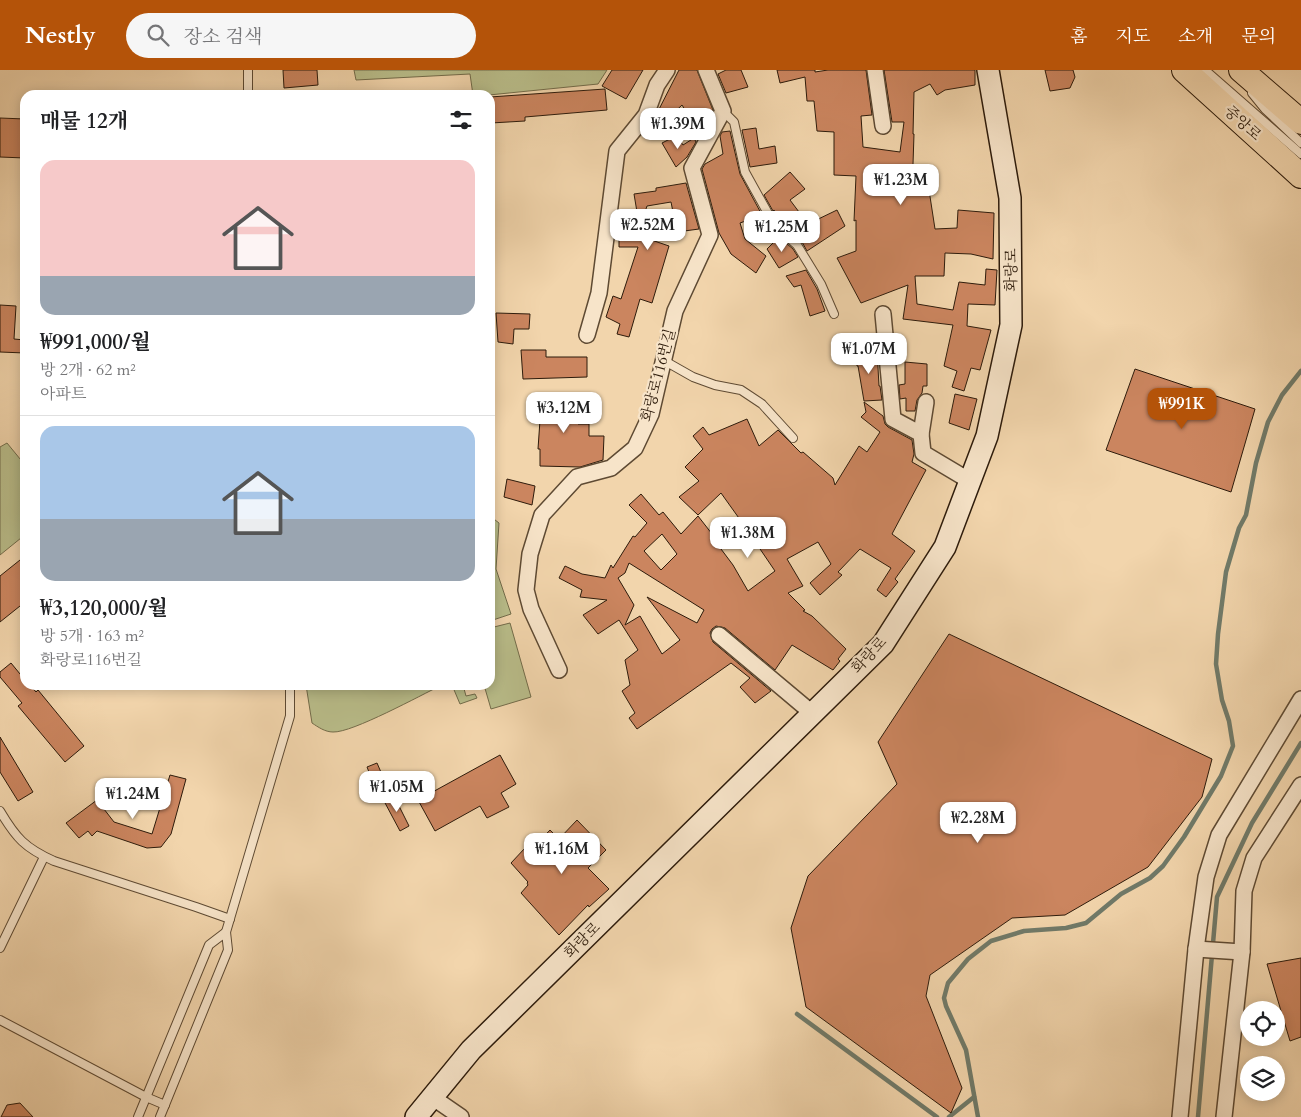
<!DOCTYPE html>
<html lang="ko">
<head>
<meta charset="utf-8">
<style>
  :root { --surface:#fff; --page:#f6f6f6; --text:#202124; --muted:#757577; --line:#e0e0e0; --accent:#b45309 }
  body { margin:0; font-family:Cardo,"Noto Serif KR",serif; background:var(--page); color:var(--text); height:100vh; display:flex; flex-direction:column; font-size:19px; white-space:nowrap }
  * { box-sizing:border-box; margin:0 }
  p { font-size:16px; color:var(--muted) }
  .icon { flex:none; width:28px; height:28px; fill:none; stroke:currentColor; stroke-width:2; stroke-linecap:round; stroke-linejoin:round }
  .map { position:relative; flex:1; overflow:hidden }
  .sheet { position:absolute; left:20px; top:20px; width:475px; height:600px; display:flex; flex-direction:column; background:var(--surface); border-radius:15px; box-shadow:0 2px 12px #0003 }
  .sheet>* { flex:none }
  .buttons { position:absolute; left:1240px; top:931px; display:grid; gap:10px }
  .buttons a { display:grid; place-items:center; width:45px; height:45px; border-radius:50%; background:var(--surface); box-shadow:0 2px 12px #0003; font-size:25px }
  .price { position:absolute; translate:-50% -42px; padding:0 11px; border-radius:10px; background:#fff; color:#222; font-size:16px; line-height:32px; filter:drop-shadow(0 1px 2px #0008) }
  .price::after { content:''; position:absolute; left:50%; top:30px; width:15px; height:11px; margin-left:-8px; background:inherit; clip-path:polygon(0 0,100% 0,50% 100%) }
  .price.selected { background:var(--accent); color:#fff }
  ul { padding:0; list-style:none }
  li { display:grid; align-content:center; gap:10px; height:265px; padding:0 20px }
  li+li { border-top:1px solid var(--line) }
  li span { display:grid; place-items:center; height:155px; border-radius:15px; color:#555 }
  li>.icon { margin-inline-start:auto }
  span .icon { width:90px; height:90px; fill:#fffc; stroke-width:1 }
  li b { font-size:21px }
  h2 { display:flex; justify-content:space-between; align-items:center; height:60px; padding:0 20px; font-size:21px }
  header { display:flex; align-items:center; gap:30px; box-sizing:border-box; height:70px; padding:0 25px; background:var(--accent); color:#fff }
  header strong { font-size:24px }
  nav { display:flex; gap:28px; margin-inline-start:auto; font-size:18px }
  .search { width:350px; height:45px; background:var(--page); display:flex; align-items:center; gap:12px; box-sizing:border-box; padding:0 18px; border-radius:28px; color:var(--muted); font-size:19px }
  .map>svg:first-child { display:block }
  .green { fill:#b9bd8a; stroke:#736c4a }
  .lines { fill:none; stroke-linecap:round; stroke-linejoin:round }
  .stream { stroke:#707a69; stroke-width:4.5 }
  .building { fill:#cb855f; stroke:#2d1b0b; fill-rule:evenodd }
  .lane-casing { stroke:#5e4a33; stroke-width:10 }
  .street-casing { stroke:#5e4a33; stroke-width:18 }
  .secondary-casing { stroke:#2d1b0b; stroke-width:24 }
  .primary-casing { stroke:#2d1b0b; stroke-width:26 }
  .lane { stroke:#f7e4c9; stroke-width:8 }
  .street { stroke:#f7e4c9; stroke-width:15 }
  .secondary { stroke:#f7e4c9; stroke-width:21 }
  .primary { stroke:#f2d5ac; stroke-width:24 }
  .labels { text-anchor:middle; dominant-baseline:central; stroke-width:4.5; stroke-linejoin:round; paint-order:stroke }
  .street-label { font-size:15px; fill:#2d1b0b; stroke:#f7e4c9 }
</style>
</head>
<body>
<header>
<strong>Nestly</strong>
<div class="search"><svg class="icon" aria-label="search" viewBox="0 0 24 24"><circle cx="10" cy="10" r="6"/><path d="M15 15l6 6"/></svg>장소 검색</div>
<nav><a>홈</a><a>지도</a><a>소개</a><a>문의</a></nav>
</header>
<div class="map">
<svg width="1301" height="1047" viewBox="0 0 1301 1047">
  <rect width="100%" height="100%" fill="#f2d5ac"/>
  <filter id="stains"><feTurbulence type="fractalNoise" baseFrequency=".004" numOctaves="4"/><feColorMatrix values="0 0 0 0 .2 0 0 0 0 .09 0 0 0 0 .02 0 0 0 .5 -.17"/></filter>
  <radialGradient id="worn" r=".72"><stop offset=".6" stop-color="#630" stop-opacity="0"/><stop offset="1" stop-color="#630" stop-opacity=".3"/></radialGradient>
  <g class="green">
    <path d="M354,0H607L598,14L489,25H473L470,4L356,10Z"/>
    <path d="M7,373L25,395V454L21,468L0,485V377Z"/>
    <path d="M490,446L499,453L496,499L511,544L490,551Z"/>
    <path d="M510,553L531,627L491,639L484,615H490V558Z"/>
    <path d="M306,615H442C421,625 352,663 333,662C325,662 318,657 312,653Z"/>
    <path d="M452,615H463L466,626L475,624L477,628L460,634Z"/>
  </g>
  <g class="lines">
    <g class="stream">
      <path d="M797,944L937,1047"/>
      <path d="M949,1047L974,1027"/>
      <path d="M978,1047L966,980L946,936L944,928L948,913L968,889L991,871L1024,861L1066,858L1086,853L1121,824L1150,808L1163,796L1184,767L1221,706L1233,676L1229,651L1222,630L1216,594L1218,564L1226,502L1239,458L1246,445L1256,393L1268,352L1282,325L1301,301"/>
      <path d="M1198,1047L1217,827L1252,753L1301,673"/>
    </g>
  </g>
  <g class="building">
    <path d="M283,0H317L318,15L284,18Z"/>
    <path d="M612,0H643L626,29L602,16Z"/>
    <path d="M679,0H697L713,40L709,48L695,56L682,35L658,58L652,53Z"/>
    <path d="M726,0H741L748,17L726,23L718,4Z"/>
    <path d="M777,0H815V2L828,0H866L872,45L861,46L863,77L900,82L904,52H892L884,0H975V15L945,20L937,25L930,14L914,22L913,64H914L912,124L929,120L935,159L957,158L958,140L994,143L993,189L971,184L945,183L944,206H915L917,234L953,240L959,212L985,215L986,199L997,200L995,235L968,234L967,256L991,260L980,300L971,298L964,321L952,317L957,301L944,296L953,255L903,249L908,215L861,233L837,188L856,181V150L854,151L856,106L834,105V62L817,61L814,31H807L805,7L780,13Z"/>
    <path d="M1045,0H1073L1075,7L1070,18L1050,21Z"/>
    <path d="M605,19L607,40L525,47V51L491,53L490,27Z"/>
    <path d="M0,48L25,49V88L0,87Z"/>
    <path d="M756,58L759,79L775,76L777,93L750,97L742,60Z"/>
    <path d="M730,61L740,104L762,145L740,153L745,169L766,186L756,203L731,184L719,163L702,99L705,94L723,84L720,66L722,62Z"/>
    <path d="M678,68L683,75L694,68L696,72L687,87L676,97L662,73L670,69Z"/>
    <path d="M790,102L805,119L790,130L808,154L837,140L845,156L807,181L802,172L787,159L774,140L773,141L764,125Z"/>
    <path d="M686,113L699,159L677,162L671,132L647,136L637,165L669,176L652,233L640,229L629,267L617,264L620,254L606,247L613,226L621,229L638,177H619V143L637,142L634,124L656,121V118Z"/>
    <path d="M779,167L793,179L798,187L779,198L767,179Z"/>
    <path d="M806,200L817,219L825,241L810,246L801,215L794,217L786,206Z"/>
    <path d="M0,235L16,236L14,269L25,270V283L0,282Z"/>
    <path d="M496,243L530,244L529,259H514L513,274L498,272Z"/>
    <path d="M521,280H546V287H587V307L523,309Z"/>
    <path d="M877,280L879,316H880L882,330L864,331L858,296H857L856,281Z"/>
    <path d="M905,292L927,294V316H923L922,323L917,330L915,341H906V328L900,329L899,315L905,314Z"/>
    <path d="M1135,299L1255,339L1231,422L1106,380Z"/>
    <path d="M955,324L977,329L969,360L949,353Z"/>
    <path d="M578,327V354H589V366H604L603,390L580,397L540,396V379H538L540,350H531L528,330Z"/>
    <path d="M864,332L883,346L885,354L888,357L912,370L914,384L912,392L926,400L892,464L915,481L895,509L898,512L886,527L877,520L891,498L860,479L838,502L842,505L820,525L810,513L831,494L818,472L787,489L803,516L788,523L805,540L803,541L812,546L846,579L838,589L840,591L833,600L792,575L775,600L725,558L716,556L712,559L710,563L713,572L771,621L755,633L740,617L750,608L731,593L637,659L629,648L635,643L622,621L630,615L625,590L638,580L619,550L598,564L583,545L607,530L580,527L582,520L559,508L565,496L582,504L605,508L611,495L613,498L633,466L635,467L647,453L629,435L641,424L659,445L663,442L681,464L698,446L716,469L715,471L733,495L748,521L775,501L741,451L721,423L698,445L679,427L699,411L685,397L703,379L693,366L703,357L709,365L747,349L759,376L778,360L801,383L803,382L833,408L835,415L859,376L867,382L880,362L861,347L866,342ZM662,464L677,484L661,500L644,481ZM629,493L704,540L697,553L647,527L680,570L662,584L640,546L625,555L634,535L618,508L625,503Z"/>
    <path d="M507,409L535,416L532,435L504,427Z"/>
    <path d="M25,486V532L0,552V506Z"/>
    <path d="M949,564L1212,689L1202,727L1148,797L1065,845L1012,848L930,905L926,926L962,1018L951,1043L806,937L791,858L808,806L897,714L878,672Z"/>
    <path d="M11,593L25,610V615H30L36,622L38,620L84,676L65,692L18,636L22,633L0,607V602Z"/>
    <path d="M0,667L33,722L18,731L0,702Z"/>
    <path d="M500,685L516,714L501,723L509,737L487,748L480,736L435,761L418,730Z"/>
    <path d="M377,693L390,723L379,727L367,697Z"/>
    <path d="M170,705L186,709L171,764L161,777L147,778L97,761L92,766L88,761L79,768L66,753L97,730L114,752L152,764Z"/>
    <path d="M394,726L409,756L400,761L384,731Z"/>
    <path d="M577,750L606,780L588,798L609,819L589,837L588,835L559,865L521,823L528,815L527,813L528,812L511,793L525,778L529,782L550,760L559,769Z"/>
    <path d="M1301,888V967L1290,971L1267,894Z"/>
    <path d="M20,1033L33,1047H1L7,1035Z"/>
  </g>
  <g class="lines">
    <g class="lane-casing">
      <g id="lane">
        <path d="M1205,0L1301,84"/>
        <path d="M1252,23L1265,39L1301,73"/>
        <path d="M248,25V0"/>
        <path d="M723,41L734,52L745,102L775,156L797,175L821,214L834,244"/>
        <path d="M663,290L693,307L715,315L741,320L762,334L793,368"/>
        <path d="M0,741C16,768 25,778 54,791L196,837L230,849"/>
        <path d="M226,862L290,646V615"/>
        <path d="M0,878L44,787"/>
        <path d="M0,950L146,1027L165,1035"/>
        <path d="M138,1047L209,875L226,862L228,880L160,1047"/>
      </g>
    </g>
    <g class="street-casing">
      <g id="street">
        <path d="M875,0L883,56"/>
        <path d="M883,244L893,349L921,364L923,383L970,411"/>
        <path d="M587,265L599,223L617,81L646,45L657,15L667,0"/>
        <path d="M921,364L926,332"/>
        <path d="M719,565L812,643"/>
        <path d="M559,600L531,539L526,520L530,484L542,445L554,432L577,407L611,398L635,378L651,344L675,241L710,165L692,98L723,41L706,0"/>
        <path d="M1196,879L1242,882"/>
        <path d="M432,1027L461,1047"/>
        <path d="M1180,1047L1196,879L1206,807L1219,765L1301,629"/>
        <path d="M1224,1047L1242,882L1244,821L1254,788L1301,715"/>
      </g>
    </g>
    <g class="secondary-casing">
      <path id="secondary" d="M416,1047L471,980L883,574L945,477L987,366L1011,255L1010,128L988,0"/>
    </g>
    <g class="primary-casing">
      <g id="primary">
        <path d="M1184,0L1301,106"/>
        <path d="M1241,0L1301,52"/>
      </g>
    </g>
    <use href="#lane" class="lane"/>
    <use href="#street" class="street"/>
    <use href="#secondary" class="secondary"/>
    <use href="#primary" class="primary"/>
  </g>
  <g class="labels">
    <g class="street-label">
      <text transform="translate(1243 53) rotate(42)">중앙로</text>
      <text transform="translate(1011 200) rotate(-90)">화랑로</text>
      <text transform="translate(658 305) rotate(-75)">화랑로116번길</text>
      <text transform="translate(869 585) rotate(-47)">화랑로</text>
      <text transform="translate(582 870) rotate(-45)">화랑로</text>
    </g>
  </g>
  <rect width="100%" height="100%" filter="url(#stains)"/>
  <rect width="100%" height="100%" fill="url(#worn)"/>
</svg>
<div class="buttons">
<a><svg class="icon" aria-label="locate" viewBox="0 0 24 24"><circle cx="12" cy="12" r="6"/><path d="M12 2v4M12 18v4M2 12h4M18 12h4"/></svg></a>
<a><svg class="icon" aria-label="layers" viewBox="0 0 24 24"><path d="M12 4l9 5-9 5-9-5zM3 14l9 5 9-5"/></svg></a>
</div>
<b class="price" style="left:678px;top:80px">₩1.39M</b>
<b class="price" style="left:901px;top:136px">₩1.23M</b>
<b class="price" style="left:648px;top:181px">₩2.52M</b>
<b class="price" style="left:782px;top:183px">₩1.25M</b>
<b class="price" style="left:869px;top:305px">₩1.07M</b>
<b class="price selected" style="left:1182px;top:360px">₩991K</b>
<b class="price" style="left:564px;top:364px">₩3.12M</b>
<b class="price" style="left:748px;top:489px">₩1.38M</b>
<b class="price" style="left:397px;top:743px">₩1.05M</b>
<b class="price" style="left:133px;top:750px">₩1.24M</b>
<b class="price" style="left:978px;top:774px">₩2.28M</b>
<b class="price" style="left:562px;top:805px">₩1.16M</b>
<section class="sheet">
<h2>매물 12개<svg class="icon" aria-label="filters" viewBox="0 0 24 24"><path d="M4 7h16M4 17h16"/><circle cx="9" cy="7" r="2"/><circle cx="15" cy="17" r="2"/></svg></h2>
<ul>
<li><span style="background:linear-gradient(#f6c9c9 75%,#9aa5b1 0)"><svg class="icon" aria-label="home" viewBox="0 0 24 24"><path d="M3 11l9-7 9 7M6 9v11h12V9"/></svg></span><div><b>₩991,000/월</b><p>방 2개 · 62 m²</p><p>아파트</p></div></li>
<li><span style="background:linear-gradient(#a9c7e8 60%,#9aa5b1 0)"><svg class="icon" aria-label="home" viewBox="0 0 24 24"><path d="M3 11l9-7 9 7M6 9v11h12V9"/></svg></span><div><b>₩3,120,000/월</b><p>방 5개 · 163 m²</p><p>화랑로116번길</p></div></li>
</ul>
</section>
</div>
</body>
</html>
